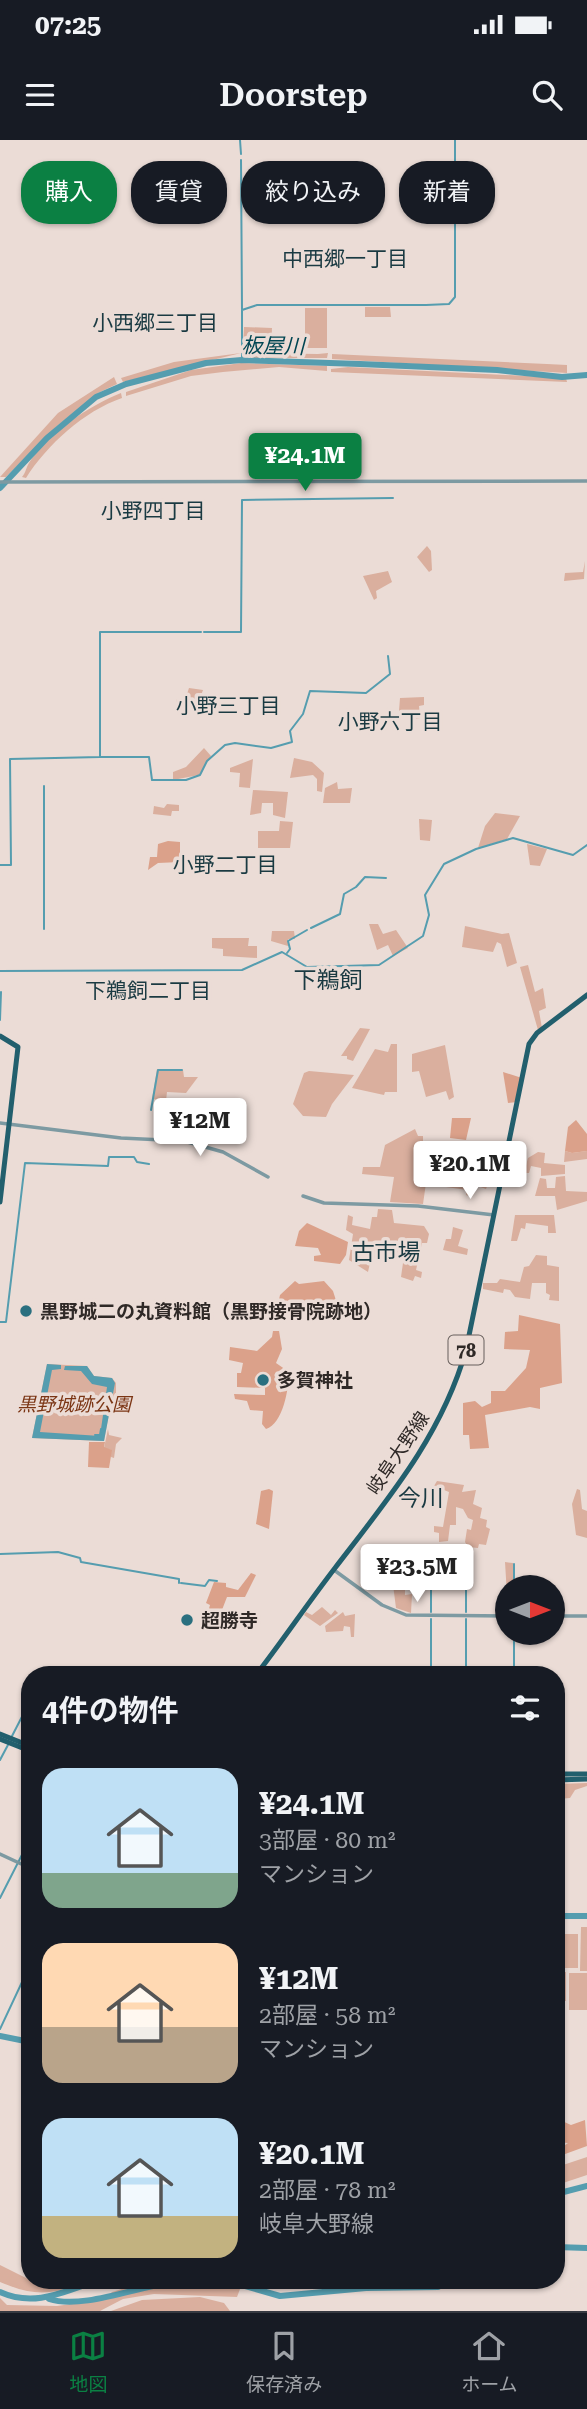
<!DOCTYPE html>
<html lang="ja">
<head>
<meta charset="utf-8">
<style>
  :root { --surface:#171b24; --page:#20242c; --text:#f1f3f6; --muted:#9ea1a6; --line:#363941; --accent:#0b8043 }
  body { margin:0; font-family:"Roboto Serif","Noto Sans JP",serif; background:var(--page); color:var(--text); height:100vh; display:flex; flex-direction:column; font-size:26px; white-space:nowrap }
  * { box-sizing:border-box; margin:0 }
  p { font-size:23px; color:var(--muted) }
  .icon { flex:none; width:38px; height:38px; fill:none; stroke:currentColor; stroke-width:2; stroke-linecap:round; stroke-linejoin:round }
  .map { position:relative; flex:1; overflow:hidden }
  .drawer { position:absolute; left:21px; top:1526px; width:544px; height:623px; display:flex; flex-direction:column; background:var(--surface); border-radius:28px; box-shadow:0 2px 5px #0004 }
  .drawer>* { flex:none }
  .top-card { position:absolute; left:21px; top:21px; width:546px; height:63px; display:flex; gap:14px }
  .needle { width:46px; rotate:90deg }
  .buttons { position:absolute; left:495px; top:1435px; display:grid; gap:14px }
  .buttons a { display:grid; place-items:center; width:70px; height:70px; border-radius:50%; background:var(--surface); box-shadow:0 2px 5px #0004; font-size:35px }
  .price { position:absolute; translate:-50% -60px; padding:0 16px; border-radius:7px; background:#fff; color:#222; font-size:23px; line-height:46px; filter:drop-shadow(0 2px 4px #0008) }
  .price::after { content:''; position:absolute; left:50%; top:42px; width:21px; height:16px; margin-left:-10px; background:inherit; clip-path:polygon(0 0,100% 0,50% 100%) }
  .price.selected { background:var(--accent); color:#fff }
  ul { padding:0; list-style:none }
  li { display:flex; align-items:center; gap:21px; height:175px; padding:0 21px }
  li span { display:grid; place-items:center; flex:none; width:196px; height:140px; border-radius:21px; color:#555 }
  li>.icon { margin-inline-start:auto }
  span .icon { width:84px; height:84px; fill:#fffc; stroke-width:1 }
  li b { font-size:30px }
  h2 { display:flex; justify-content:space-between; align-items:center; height:84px; padding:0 21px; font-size:30px }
  .chip { padding:0 24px; border-radius:28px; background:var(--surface); box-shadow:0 2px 5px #0004; font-size:24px; line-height:63px }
  .chip.selected { background:var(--accent); color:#fff }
  .status { display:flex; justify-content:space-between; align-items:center; height:49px; padding:0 35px; background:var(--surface); direction:ltr }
  .status svg { height:19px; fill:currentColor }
  header { display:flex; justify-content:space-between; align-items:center; height:91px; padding:0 21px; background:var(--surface); font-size:32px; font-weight:600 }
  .tab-bar { display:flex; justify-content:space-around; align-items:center; height:98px; border-top:2px solid var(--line); background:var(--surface); font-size:19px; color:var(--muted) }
  .tab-bar a { display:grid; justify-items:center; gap:4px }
  .tab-bar .selected { color:var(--accent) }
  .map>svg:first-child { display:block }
  .green { fill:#daaf9e }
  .forest { fill:#dba18a }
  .water { fill:#559daf }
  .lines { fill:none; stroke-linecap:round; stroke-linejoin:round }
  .stream { stroke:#559daf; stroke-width:2 }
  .river { stroke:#559daf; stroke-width:6 }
  .minor { stroke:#7d9aa2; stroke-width:3.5 }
  .major { stroke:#225f6d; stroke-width:5 }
  .poi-dot { fill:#2a6f7f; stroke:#ebdcd6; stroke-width:2.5 }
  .labels { text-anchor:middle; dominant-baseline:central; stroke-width:7; stroke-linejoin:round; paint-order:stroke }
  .shield { fill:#ebdcd6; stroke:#675f5c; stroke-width:2 }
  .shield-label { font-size:18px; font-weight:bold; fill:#2f2927 }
  .poi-label { font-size:19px; font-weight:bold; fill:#2f2927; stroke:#ebdcd6; text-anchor:start }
  .park-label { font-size:19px; font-style:italic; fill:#7b3514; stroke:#ebdcd6 }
  .street-label { font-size:19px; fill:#2f2927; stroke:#ebdcd6 }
  .neighbourhood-label { font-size:21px; fill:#1a3a42; stroke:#ebdcd6 }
  .water-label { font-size:21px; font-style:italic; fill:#004552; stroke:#ebdcd6 }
  .quarter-label { font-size:23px; fill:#1a3a42; stroke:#ebdcd6 }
</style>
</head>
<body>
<div class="status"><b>07:25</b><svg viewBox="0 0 49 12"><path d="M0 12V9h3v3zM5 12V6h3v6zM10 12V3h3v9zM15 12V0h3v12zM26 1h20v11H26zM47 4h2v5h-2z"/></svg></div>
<header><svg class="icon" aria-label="menu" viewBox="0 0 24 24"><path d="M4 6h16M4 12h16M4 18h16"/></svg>Doorstep<svg class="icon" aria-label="search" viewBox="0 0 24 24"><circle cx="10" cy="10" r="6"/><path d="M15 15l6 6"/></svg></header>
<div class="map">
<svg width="587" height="2171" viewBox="0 0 587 2171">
  <rect width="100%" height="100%" fill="#ebdcd6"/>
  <g class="green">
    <path d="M365,167H390L391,177H365Z"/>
    <rect x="305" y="168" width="22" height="40"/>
    <path d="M244,187L272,188L271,209H243Z"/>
    <path d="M241,213L123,242L121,238L174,222Z"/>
    <path d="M247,213L318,214L328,213L327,218H247Z"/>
    <path d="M332,214L547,224L567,225V233L332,219Z"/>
    <path d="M241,223L327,226V231L279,227L223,232L191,236L126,256V252L191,230Z"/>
    <path d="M348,227L566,238L567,242L331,232V229Z"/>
    <path d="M114,237L117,244L98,253L57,286L6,337H0L58,273Z"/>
    <path d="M121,253L122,258C84,271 47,305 26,338L22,337C26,332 26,328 29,323C47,294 90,265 121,253Z"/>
    <path d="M427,406L431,411L432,430L429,432L417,417Z"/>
    <path d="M585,421L584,439L564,441L565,433L583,432Z"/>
    <path d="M388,431L392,442L376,451L377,458L374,460L363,436Z"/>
    <path d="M189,548L203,550L196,569L182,562L180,568L175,569L177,559L185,560Z"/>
    <path d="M424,557V565L419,566L420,578L410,580L409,571H399L400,558Z"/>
    <path d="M204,608L211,616L199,635L173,640V632L186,627Z"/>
    <path d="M294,618L312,622L324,633L322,652L317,651V639L313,635L290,638Z"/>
    <path d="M253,619L250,648L239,647L240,633L230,632V628Z"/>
    <path d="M337,642L338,649L352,648L350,663H323L325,648Z"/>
    <path d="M253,650L288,652L285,678L273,675V663H262L261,673L250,675Z"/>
    <path d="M167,664L179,665V671H172L171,676L153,674L154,666L164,668Z"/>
    <path d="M495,673L520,676L507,699L478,708L485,686Z"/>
    <path d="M419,679L432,680L430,701L420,700Z"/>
    <path d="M280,681L293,682L290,708H258V691H279Z"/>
    <path d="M527,704L547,709L540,726L530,725Z"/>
    <path d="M369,784H378L383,794L396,790L408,808L393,816L388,805L377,810Z"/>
    <path d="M465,786L502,794L509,793L517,823L507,827L501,804L497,802L493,812L462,807Z"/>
    <path d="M272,791H294L295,799H288V806L271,801Z"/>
    <path d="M212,798H249L248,806H257V818L223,816V809L212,808Z"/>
    <path d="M528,825L535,852L543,848L546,868L539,871L542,888L538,890L520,827Z"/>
    <path d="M360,888L370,889L353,921L347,919V916H341Z"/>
    <path d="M391,904H397V952H385L384,955L352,948L375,909L388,912Z"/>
    <path d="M445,905L454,957L449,960L446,951L426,957L419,931L412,932V914Z"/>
    <path d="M157,929L183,930L184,937H198L186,953L167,952L165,970H162V960L152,959Z"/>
    <path d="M309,931L354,935L332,964L326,977L303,976L293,964L304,933Z"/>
    <path d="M415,989L418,996H423V1002L447,1004L446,1021L438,1020L437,1026L446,1027V1037L438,1035L437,1043H426L423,1064L390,1062L394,1037L362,1034L363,1027H380L385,1005Z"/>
    <path d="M565,1011L572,1013L587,1011V1019L564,1022Z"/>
    <path d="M538,1012L545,1013L544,1023L565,1025V1034L541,1036V1028L531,1026L529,1033H524L528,1018Z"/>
    <path d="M476,1021H480L475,1040L488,1044L486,1049L472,1044L471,1047L476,1050L472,1057L466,1055L467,1050L446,1047L447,1041H461L464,1024L475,1026Z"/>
    <path d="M565,1036L566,1051L587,1052V1061L557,1070L555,1056H535L540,1038L546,1039L547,1048H555L556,1037Z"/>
    <path d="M378,1069L392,1070L394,1083L424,1086L429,1094L427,1103H422L416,1130L422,1132L421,1138L415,1136L413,1141L401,1137L404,1116L395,1113L392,1119L371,1118L368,1132L349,1120L353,1094L346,1090L348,1075L353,1077L352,1085L370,1089L372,1077H377Z"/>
    <path d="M515,1075H554L556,1093H548V1086L526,1083L525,1089L521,1088L517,1101H511Z"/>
    <path d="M453,1087L463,1090L458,1106L468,1109L467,1115L443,1110L446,1099H451Z"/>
    <path d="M536,1115L547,1116V1125L559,1127V1161L549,1160L550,1155L546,1153V1143H532L530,1159L515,1157L510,1150L504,1149L503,1153L483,1149V1143H497L500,1139L520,1142L524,1127L529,1126Z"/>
    <path d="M47,1224L87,1226L94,1236L112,1238L116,1243V1258H112L104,1301L32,1298Z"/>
    <path d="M108,1289L109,1295L122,1298L116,1304L114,1318L111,1317V1310L104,1308Z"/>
    <path d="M437,1341L464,1345L462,1352L476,1350L473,1364L482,1368L480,1378L487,1380L486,1387L490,1389L486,1405L479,1404L478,1408L468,1407L465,1402L467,1389L471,1390L473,1380L468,1378L463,1369L456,1367V1385H450L448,1401L439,1402V1393L434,1392V1386L443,1387L449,1352L434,1346Z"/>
    <path d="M577,1349L580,1350L582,1369L587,1371V1398L576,1395L572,1364Z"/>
    <path d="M505,1422L513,1423V1447H508L507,1455Z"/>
    <path d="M411,1435L412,1448L405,1449V1455L412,1454L411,1473L396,1468L392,1437Z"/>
    <path d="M322,1467L331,1475L335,1470L338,1473L320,1486L304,1475L306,1472L312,1475Z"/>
    <path d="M343,1472L345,1476L355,1474L354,1497H351L350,1487L344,1486L343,1491L326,1492L325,1486Z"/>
    <path d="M587,1643V1646L575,1650L570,1658L557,1659V1644Z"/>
    <path d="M581,1787H587V1831H580Z"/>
    <rect x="557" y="1794" width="21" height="34"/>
    <rect x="557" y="1832" width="9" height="29"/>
    <rect x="569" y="1833" width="18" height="37"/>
    <path d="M587,2017V2035L557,2045V2027Z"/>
    <path d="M0,2125L30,2140H94C54,2153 40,2159 0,2142Z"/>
    <path d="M220,2143L240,2149L237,2157L154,2154L123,2159L100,2171H0V2158L7,2165L57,2166L106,2159L112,2152L125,2148Z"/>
    <path d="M200,2157L224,2163L230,2171H111L142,2160Z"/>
  </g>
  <g class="forest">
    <path d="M168,701L180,702V722L158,723L148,730L150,717H157L158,704Z"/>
    <path d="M503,932L522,938L517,962L508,963Z"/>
    <path d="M452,978H471L466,1000L450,998Z"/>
    <path d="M576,980L587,994V1011L572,1013L565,1011L568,987Z"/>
    <path d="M307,1083L348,1102L346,1115L340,1124L314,1121V1116L321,1115L318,1108L295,1106L299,1091Z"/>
    <path d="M295,1141L299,1144L324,1141L333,1151L340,1173L329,1178L282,1173L287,1167L278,1164L280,1155Z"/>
    <path d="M519,1175L560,1184L562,1243L540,1248V1269L530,1267L485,1275L489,1308L470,1309L469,1295H463V1263L475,1261L482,1267L491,1263V1251H505L526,1228L530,1210L504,1209L505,1192L518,1191Z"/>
    <path d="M273,1191H279L282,1209L276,1223L289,1232C289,1248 283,1284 266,1289L262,1284L263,1271L250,1270L247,1261L235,1259L234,1254L265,1255V1248L237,1247V1233H241L243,1223L229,1220L230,1207L257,1211L272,1197Z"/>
    <path d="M89,1302H105L104,1307L112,1310L109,1328L88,1327Z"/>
    <path d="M269,1349L273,1351L269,1389L256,1384L261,1351Z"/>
    <path d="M251,1433L256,1435L245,1457H227L215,1488L204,1486L210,1465L206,1463L214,1442L226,1443V1447L238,1450Z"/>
    <path d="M560,1980L571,1985L585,1980L587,2006L557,2017V2011L568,2003L557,2002V1982Z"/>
  </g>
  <path class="water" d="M47,1224L61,1225V1229L52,1230L40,1292L100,1296L107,1247L92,1244L81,1231L64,1230L65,1226H87L94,1236L112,1238L115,1243L104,1301L32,1298Z"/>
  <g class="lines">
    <g class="stream">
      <path d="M240,0L241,14"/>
      <path d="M241,20L242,169"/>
      <path d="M242,220V170L257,165H426L449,164L455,157V0"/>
      <path d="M204,492H241L242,360L393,358"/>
      <path d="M100,617H149L152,640H186L200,635L207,621L225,605L235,603L271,608L292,602L290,591L303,574L310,551L366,553L390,534L388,516"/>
      <path d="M44,646V789"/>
      <path d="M0,725H11L10,619L100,617V492H201"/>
      <path d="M311,788L340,774L344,754L356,747L365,737L386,738"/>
      <path d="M287,813L290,809L288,801L307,790"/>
      <path d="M0,831L242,830L282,812L307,827L379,825L423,796L429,775L425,755L444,724L476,709L513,698L573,715L587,705"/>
      <path d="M0,880L1,852"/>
      <path d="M151,970L158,930H182"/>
      <path d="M0,1182H6L25,1023L108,1026L109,1017H134L137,1022L149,1024"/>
      <path d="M95,1295H100L101,1289"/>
      <path d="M0,1414L58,1412L80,1418L81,1422L179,1439V1443"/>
      <path d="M514,1424V1447"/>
      <path d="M431,1426V1472"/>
      <path d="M181,1443L205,1446L209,1440L217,1441"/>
      <path d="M466,1472V1415"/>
      <path d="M466,1479V1535"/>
      <path d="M243,1535L247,1527"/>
      <path d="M431,1535V1479"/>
      <path d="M514,1535V1493"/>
      <path d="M11,1598L28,1565"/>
      <path d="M0,1620L9,1603"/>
      <path d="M0,1758L30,1699"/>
      <path d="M0,1889L30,1825"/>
    </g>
    <g class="river">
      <path d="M0,348L47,298L96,257L126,244L206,223L242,220L360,224L497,230L562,237L587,235"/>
      <path d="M556,1776H587"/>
      <path d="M0,1896L30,1902"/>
      <path d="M556,2054L587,2046"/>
      <path d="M556,2107L587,2108"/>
      <path d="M224,2140L280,2156L366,2148L438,2147V2140"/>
      <path d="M0,2152C35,2168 65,2151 99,2140"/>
      <path d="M49,2159C86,2171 149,2141 191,2140"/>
    </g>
    <g class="minor">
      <path d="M0,342L587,341"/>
      <path d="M0,983L121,998L184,1001L223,1012L268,1037"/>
      <path d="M303,1056L324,1063L418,1066L494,1075"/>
      <path d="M334,1430L382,1465L406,1475L508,1476"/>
      <path d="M553,1476H587"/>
      <path d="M0,1714L30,1728"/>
    </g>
    <g class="major">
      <path d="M0,896L18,907L0,1062"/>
      <path d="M256,1535C283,1500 308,1463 335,1428C388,1359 442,1295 466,1210L529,904L537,893L587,855"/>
      <path d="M0,1594L30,1606"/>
      <path d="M0,1599L30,1611"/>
      <path d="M556,1634H587"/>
      <path d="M556,1640L587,1639"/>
    </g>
  </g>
  <g class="poi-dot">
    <circle cx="26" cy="1171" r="7"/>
    <circle cx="263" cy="1240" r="7"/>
    <circle cx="187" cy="1480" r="7"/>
  </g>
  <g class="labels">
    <rect class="shield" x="448.5" y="1195.5" width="35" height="29" rx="5"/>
    <g class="shield-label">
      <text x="466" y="1210">78</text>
    </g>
    <g class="poi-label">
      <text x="40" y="1171">黒野城二の丸資料館（黒野接骨院跡地）</text>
      <text x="277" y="1240">多賀神社</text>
      <text x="201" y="1480">超勝寺</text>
    </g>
    <g class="park-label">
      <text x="74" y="1264">黒野城跡公園</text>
    </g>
    <g class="street-label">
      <text transform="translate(398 1313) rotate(-56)">岐阜大野線</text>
    </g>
    <g class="neighbourhood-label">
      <text x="345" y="119">中西郷一丁目</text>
      <text x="155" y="183">小西郷三丁目</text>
      <text x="153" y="371">小野四丁目</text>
      <text x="228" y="566">小野三丁目</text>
      <text x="390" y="582">小野六丁目</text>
      <text x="225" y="725">小野二丁目</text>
      <text x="148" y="851">下鵜飼二丁目</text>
    </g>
    <g class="water-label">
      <text transform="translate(273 206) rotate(1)">板屋川</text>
    </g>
    <g class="quarter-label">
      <text x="328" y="840">下鵜飼</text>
      <text x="386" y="1112">古市場</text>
      <text x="421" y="1358">今川</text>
    </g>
  </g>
</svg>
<div class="buttons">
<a><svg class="needle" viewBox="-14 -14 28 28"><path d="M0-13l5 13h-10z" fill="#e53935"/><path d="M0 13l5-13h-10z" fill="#9ea1a6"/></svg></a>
</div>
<b class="price selected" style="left:305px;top:353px">¥24.1M</b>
<b class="price" style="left:200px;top:1018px">¥12M</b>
<b class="price" style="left:470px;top:1061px">¥20.1M</b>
<b class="price" style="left:417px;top:1464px">¥23.5M</b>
<div class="top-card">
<a class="chip selected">購入</a>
<a class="chip">賃貸</a>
<a class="chip">絞り込み</a>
<a class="chip">新着</a>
</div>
<section class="drawer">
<h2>4件の物件<svg class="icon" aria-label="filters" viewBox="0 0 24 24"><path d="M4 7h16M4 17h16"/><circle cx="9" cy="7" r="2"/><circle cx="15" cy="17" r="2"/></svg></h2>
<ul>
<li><span style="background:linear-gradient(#bfe0f5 75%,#7fa58c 0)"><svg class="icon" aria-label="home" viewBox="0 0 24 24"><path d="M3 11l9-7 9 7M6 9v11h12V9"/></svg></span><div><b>¥24.1M</b><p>3部屋 · 80 m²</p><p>マンション</p></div></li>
<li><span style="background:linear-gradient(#ffd9b3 60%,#b9a48a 0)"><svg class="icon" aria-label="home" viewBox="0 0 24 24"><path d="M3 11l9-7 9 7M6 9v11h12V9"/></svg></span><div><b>¥12M</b><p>2部屋 · 58 m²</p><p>マンション</p></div></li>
<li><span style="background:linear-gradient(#bfe0f5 70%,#c2b280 0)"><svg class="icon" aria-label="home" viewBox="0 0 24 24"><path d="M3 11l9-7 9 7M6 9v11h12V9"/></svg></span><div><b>¥20.1M</b><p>2部屋 · 78 m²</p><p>岐阜大野線</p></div></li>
</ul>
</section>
</div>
<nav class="tab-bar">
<a class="selected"><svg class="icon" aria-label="map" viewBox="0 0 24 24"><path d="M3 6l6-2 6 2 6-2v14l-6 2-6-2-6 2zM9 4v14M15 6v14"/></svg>地図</a>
<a><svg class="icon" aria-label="saved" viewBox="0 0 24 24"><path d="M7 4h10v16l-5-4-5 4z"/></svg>保存済み</a>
<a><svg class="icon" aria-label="home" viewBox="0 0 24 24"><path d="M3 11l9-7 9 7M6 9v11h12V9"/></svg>ホーム</a>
</nav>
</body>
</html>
